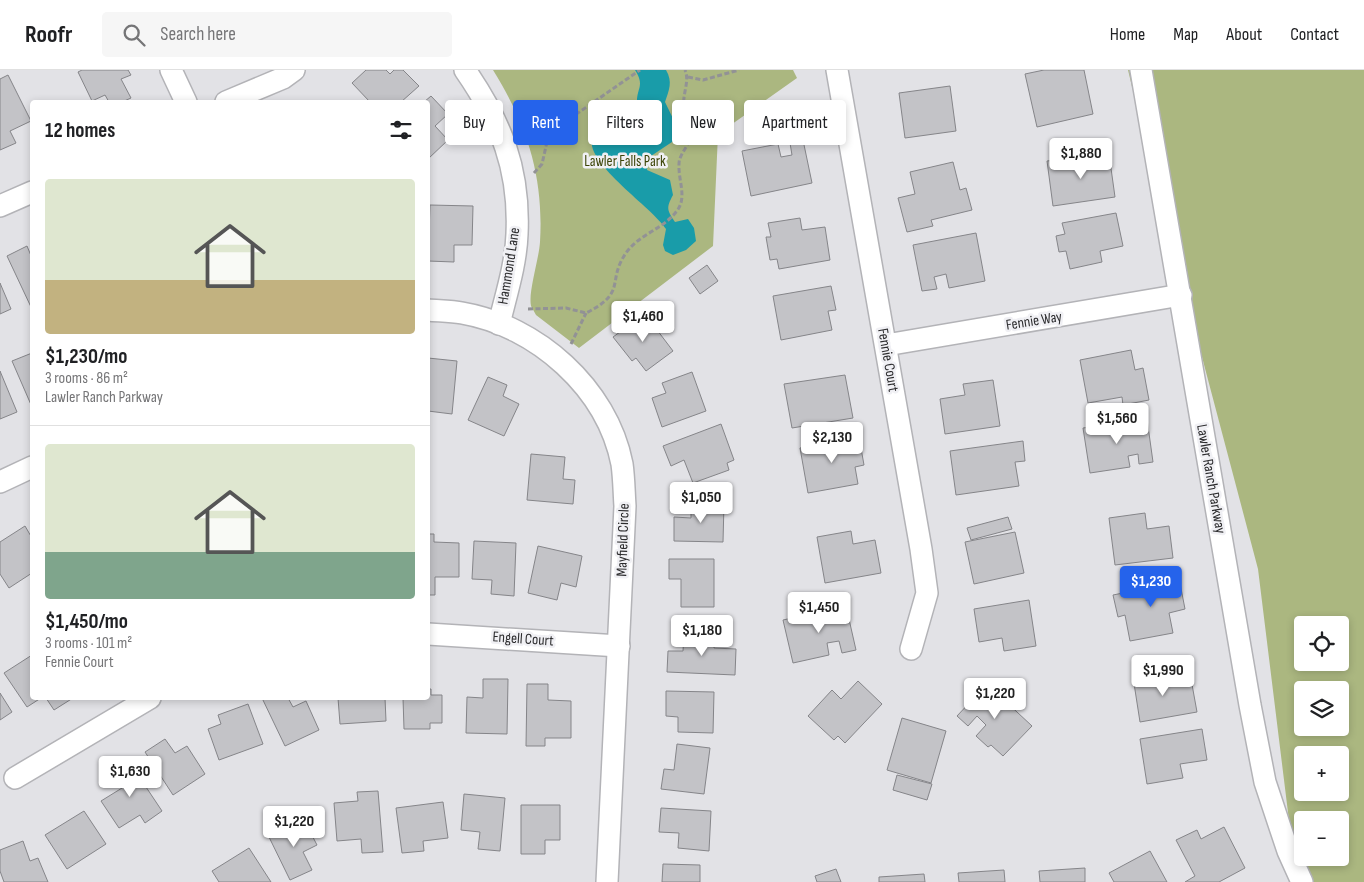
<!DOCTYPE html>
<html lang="en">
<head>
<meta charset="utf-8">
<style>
  :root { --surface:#fff; --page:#f6f6f6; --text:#202124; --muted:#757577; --line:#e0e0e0; --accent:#2563eb }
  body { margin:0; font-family:"Sofia Sans Condensed",sans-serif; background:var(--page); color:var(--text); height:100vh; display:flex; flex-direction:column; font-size:19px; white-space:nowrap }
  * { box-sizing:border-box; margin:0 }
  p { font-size:16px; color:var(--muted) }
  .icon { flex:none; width:28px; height:28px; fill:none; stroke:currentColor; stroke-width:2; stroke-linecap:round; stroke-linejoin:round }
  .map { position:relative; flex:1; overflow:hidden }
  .sheet { position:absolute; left:30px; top:30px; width:400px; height:600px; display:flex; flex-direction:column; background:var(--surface); border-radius:5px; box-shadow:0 2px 8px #0003 }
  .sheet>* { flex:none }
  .hud { position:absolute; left:445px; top:30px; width:475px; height:45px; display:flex; gap:10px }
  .controls { position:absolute; left:1294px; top:546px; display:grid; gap:10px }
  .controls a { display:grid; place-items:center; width:55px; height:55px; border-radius:5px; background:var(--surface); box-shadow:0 2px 8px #0003; font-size:25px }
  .price { position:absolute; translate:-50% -42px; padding:0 11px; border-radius:5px; background:#fff; color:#222; font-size:16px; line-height:32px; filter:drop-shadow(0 1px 2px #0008) }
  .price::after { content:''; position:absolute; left:50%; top:30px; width:15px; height:11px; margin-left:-8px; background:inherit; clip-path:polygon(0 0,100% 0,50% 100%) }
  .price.active { background:var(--accent); color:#fff }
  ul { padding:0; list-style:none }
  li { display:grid; align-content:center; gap:10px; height:265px; padding:0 15px }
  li+li { border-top:1px solid var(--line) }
  li span { display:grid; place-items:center; height:155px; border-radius:5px; color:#555 }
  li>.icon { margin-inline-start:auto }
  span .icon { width:90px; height:90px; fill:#fffc; stroke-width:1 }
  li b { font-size:21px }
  h2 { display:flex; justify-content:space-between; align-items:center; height:60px; padding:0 15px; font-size:21px }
  .pill { padding:0 18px; border-radius:5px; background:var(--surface); box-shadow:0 2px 8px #0003; font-size:18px; line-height:45px }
  .pill.active { background:var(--accent); color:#fff }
  header { display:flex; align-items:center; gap:30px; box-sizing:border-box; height:70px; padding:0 25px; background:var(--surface); border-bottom:1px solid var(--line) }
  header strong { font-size:24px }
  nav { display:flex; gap:28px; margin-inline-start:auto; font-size:18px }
  .search { width:350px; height:45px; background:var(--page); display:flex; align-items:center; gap:12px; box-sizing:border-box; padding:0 18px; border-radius:5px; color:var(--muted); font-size:19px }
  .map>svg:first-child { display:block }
  .green { fill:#abb780; fill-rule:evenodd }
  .water { fill:#199ca9 }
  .building { fill:#c3c3c7; stroke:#858589 }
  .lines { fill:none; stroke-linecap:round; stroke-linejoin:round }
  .minor-casing { stroke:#b3b3b7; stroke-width:24 }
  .path { stroke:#929295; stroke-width:3; stroke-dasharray:5 2.5; stroke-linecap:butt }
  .minor { stroke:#fff; stroke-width:21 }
  .labels { text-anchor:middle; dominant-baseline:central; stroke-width:5; stroke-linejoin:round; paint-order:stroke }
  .park-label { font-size:15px; fill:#3c4407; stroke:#f0f0f4 }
  .street-label { font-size:15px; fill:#2b2b2d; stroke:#f0f0f4 }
</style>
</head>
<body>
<header>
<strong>Roofr</strong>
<div class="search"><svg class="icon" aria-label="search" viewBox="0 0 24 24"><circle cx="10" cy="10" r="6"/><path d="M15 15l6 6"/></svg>Search here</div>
<nav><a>Home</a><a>Map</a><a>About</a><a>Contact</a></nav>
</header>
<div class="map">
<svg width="1364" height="812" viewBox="0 0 1364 812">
  <rect width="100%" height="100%" fill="#e2e2e6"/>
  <g class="green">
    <path d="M493,0H793L797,8L718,64L713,176L579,278L536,245L531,236C528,222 539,189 540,172C544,106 527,55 493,0Z"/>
    <path d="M1128,0H1364V812H1312L1293,783L1258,499L1146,75ZM1302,555H1340V592H1302ZM1302,620H1340V658H1302ZM1302,685H1340V722H1302ZM1302,750H1340V788H1302Z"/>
  </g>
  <path class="water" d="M635,0H666C673,12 669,20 665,32L680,63L678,68L648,88L647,100L670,110L673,125C666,138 667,140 675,152L688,149L694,158L696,171L686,180L673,185L665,181L663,175L666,159C653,138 586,94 592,69C592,66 596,62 597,59L624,46L637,32C637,17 645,16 635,0Z"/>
  <g class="building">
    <path d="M82,0H128L131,5L121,9L131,28L122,32H109L105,25L92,31L78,2Z"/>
    <path d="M366,0H386L390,4L394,0H403L419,16L401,32H370L352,13Z"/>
    <path d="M1044,0H1084L1093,44L1037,57L1025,4Z"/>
    <path d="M8,5L31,51L10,61L16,73L0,80V9Z"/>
    <path d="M950,16L956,61L905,68L899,23Z"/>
    <path d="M431,26L448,44L435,56L448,70L428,89V32H424Z"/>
    <path d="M803,70L812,113L751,126L742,81L778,74L781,87L792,85L790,73Z"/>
    <path d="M1109,84L1115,127L1053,136L1047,91Z"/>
    <path d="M953,92L960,120L966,118L972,140L931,150L933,156L907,162L898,128L915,124L910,102Z"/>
    <path d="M430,135L473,136L472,175H454V192L428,191Z"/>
    <path d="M1116,143L1123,176L1100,181L1102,192L1070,199L1066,181L1059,182L1056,166L1065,164L1062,153Z"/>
    <path d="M800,148L802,160L825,157L830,190L779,199L777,189L770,190L766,167H771L768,153Z"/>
    <path d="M976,163L985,211L949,218L946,204L934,207L937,219L922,221L913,175Z"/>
    <path d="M27,176L32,188L31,237L7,186Z"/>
    <path d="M707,195L718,211L700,224L689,208Z"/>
    <path d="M0,213L11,239L0,244Z"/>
    <path d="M831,216L836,240L828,241L832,260L781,270L773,226Z"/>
    <path d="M645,244L673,281L646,301L636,288L632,291L613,267Z"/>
    <path d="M1131,280L1135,300L1143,298L1149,330L1123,335L1122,327L1088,333L1080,290Z"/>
    <path d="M32,283V337L12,291Z"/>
    <path d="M428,288L457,291L452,344L428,341Z"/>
    <path d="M0,301L17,342L0,349Z"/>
    <path d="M692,302L706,341L662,357L652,328L666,323L662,313Z"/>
    <path d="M845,305L853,348L792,358L784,314Z"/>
    <path d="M488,307L507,315L503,326L519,334L504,366L468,350Z"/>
    <path d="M993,310L1000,356L945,364L940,329L965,325L963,314Z"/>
    <path d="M1147,349L1153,392L1139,394L1138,384L1128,386L1130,397L1090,403L1083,358Z"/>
    <path d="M721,354L734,390L727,393L729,400L693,413L684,390L671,396L663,376Z"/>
    <path d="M859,367L864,395L855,397L858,414L808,423L800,378Z"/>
    <path d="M1023,371L1025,391L1015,392L1019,416L956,425L950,381Z"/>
    <path d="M531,384L565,387L563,409L575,410L573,434L527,430Z"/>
    <path d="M691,432L724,434L723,472L674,471V447L691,448Z"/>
    <path d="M1145,443L1147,459L1169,456L1173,488L1115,495L1109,448Z"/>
    <path d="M1008,447L1012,459L971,470L967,458Z"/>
    <path d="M25,456L32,468V503L9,518L0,504V472Z"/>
    <path d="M851,461L853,474L875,470L881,503L825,513L817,467Z"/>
    <path d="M1015,462L1024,503L974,514L965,472Z"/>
    <path d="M428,464H434V472L459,473V507H435V525H428Z"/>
    <path d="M474,471L516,473L514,526L491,524L492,510L472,509Z"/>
    <path d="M538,476L582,486L576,517L561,513L557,530L528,523Z"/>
    <path d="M669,489H714V537H681V509H669Z"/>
    <path d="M1178,503L1185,539L1169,543L1173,563L1130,571L1125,545L1118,547L1113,525L1153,517L1152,508Z"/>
    <path d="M1029,530L1036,576L1004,581L1002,568L979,572L974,539Z"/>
    <path d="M846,536L856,580L842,583L839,571L827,573L829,585L793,593L783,550Z"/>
    <path d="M684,564L715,565L714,578L736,579L735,605L667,602L668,581H683Z"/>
    <path d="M32,585V628H41L27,637L4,603Z"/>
    <path d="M1167,601L1169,613L1191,609L1197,642L1140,652L1133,607Z"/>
    <path d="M483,609H508L507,664L466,663L467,627L483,628Z"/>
    <path d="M858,611L882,634L845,673L838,666L834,670L808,646L832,620L841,629Z"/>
    <path d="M527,614H548V630L571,631V668H545V676H526Z"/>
    <path d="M987,614L1032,656L1003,686L991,675L988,677L976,666L986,655L977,646L968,656L957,646Z"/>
    <path d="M428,619H431V625H442V653H430V659H404L403,628H428Z"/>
    <path d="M666,621L714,622L713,663L678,662V647L666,646Z"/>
    <path d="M0,623L12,642L0,650Z"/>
    <path d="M46,628H73L54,640Z"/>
    <path d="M262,628H288L293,637L306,631L319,660L285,676Z"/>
    <path d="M338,628H385L386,651L340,654Z"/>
    <path d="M248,634L263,674L219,690L208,659L221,654L218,645Z"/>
    <path d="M902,648L946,661L931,713L887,700Z"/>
    <path d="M1202,659L1207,690L1180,694L1183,708L1147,714L1140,669Z"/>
    <path d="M165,669L175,683L187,676L205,704L173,725L145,682Z"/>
    <path d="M677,674L710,678L704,724L661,719L664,699L674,700Z"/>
    <path d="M128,690L162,741L145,753L140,745L119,758L101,731L122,718L111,701Z"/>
    <path d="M897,705L932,714L927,730L893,720Z"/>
    <path d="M378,721L383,782L362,783L361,769L337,771L334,733L358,731L357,722Z"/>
    <path d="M464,724L505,728L500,781L478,779L480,762L461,760Z"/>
    <path d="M443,732L448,768L423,771L424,781L402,783L396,738Z"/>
    <path d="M521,735H560V770H545V784H521Z"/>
    <path d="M661,738L711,741L709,781L678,778L679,763L659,762Z"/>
    <path d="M84,741L106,774L67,799L45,765Z"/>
    <path d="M303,748L317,775L303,782L312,800L290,810L268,765Z"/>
    <path d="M1224,757L1245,798L1219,812H1185L1195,806L1176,770L1197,760L1201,769Z"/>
    <path d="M23,771L30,791L38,788L48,812H4L0,801V780Z"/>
    <path d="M249,778L271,812H219L212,801Z"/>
    <path d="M1150,781L1167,812H1114L1109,803Z"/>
    <path d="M663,794L700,795V812H662Z"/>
    <path d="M1085,798V812H1040L1039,801Z"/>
    <path d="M836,799L841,812H817L815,806Z"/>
    <path d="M1004,800L1005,812H959L958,803Z"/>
    <path d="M924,804L925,812H879V807Z"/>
  </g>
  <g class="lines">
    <g class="minor-casing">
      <g id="minor">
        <path d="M171,0L186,32"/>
        <path d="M465,0C501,52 520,99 517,164C516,194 506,225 499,254"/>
        <path d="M837,0L921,479L927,523L911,579"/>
        <path d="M1141,0L1250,635L1265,712L1288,781L1302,812"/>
        <path d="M226,32L283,8L294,0"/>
        <path d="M0,136L32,122"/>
        <path d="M428,240C439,241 451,241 462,243C537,256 607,318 622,394C624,408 624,422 625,436L607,812"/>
        <path d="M886,275L1181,225"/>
        <path d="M0,412L32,397"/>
        <path d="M428,564L619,576"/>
        <path d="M15,708L150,628"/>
      </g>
    </g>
    <g class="path">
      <path d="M688,7L703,10L739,0"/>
      <path d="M522,62L533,60L549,63L640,0"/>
      <path d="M534,103L542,94L549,63"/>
      <path d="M528,239L566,238L586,243C628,222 606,212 626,183C638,165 663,159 676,142C688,128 678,111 679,94C679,83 691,75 691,63C690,54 685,46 684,37C682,24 690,12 685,0"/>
      <path d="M571,274L586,243"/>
    </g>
    <use href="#minor" class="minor"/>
  </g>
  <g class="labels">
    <g class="park-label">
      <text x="625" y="91">Lawler Falls Park</text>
    </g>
    <g class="street-label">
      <text transform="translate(509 196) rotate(-81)">Hammond Lane</text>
      <text transform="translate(1034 251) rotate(-9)">Fennie Way</text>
      <text transform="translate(888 290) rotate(80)">Fennie Court</text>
      <text transform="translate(1211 409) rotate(80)">Lawler Ranch Parkway</text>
      <text transform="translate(623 470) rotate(-88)">Mayfield Circle</text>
      <text transform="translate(523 569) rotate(4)">Engell Court</text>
    </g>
  </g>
</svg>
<div class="controls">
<a><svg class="icon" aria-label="locate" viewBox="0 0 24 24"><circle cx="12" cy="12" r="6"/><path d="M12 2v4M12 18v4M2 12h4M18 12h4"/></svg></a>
<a><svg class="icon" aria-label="layers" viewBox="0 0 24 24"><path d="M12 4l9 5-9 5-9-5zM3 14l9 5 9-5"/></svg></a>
<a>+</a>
<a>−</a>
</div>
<b class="price" style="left:1081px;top:110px">$1,880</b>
<b class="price" style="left:643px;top:273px">$1,460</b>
<b class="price" style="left:1117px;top:375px">$1,560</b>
<b class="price" style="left:832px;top:394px">$2,130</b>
<b class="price" style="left:701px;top:454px">$1,050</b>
<b class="price active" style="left:1151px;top:538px">$1,230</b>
<b class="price" style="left:819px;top:564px">$1,450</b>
<b class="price" style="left:702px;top:587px">$1,180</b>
<b class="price" style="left:1163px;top:627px">$1,990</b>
<b class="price" style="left:995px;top:650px">$1,220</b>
<b class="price" style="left:130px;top:728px">$1,630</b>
<b class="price" style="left:294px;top:778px">$1,220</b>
<div class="hud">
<a class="pill">Buy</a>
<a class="pill active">Rent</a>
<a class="pill">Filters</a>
<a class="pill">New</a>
<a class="pill">Apartment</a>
</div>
<section class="sheet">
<h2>12 homes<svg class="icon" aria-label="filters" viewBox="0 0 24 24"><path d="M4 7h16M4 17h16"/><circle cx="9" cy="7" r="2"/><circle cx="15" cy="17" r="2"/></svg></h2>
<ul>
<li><span style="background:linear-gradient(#dfe7d0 65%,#c2b280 0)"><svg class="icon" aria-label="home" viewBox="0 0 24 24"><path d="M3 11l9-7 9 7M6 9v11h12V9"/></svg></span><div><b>$1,230/mo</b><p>3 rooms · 86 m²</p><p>Lawler Ranch Parkway</p></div></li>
<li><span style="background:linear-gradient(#dfe7d0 70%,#7fa58c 0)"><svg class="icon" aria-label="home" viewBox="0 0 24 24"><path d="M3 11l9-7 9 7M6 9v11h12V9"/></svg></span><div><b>$1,450/mo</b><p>3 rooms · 101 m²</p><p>Fennie Court</p></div></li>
</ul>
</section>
</div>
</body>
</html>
